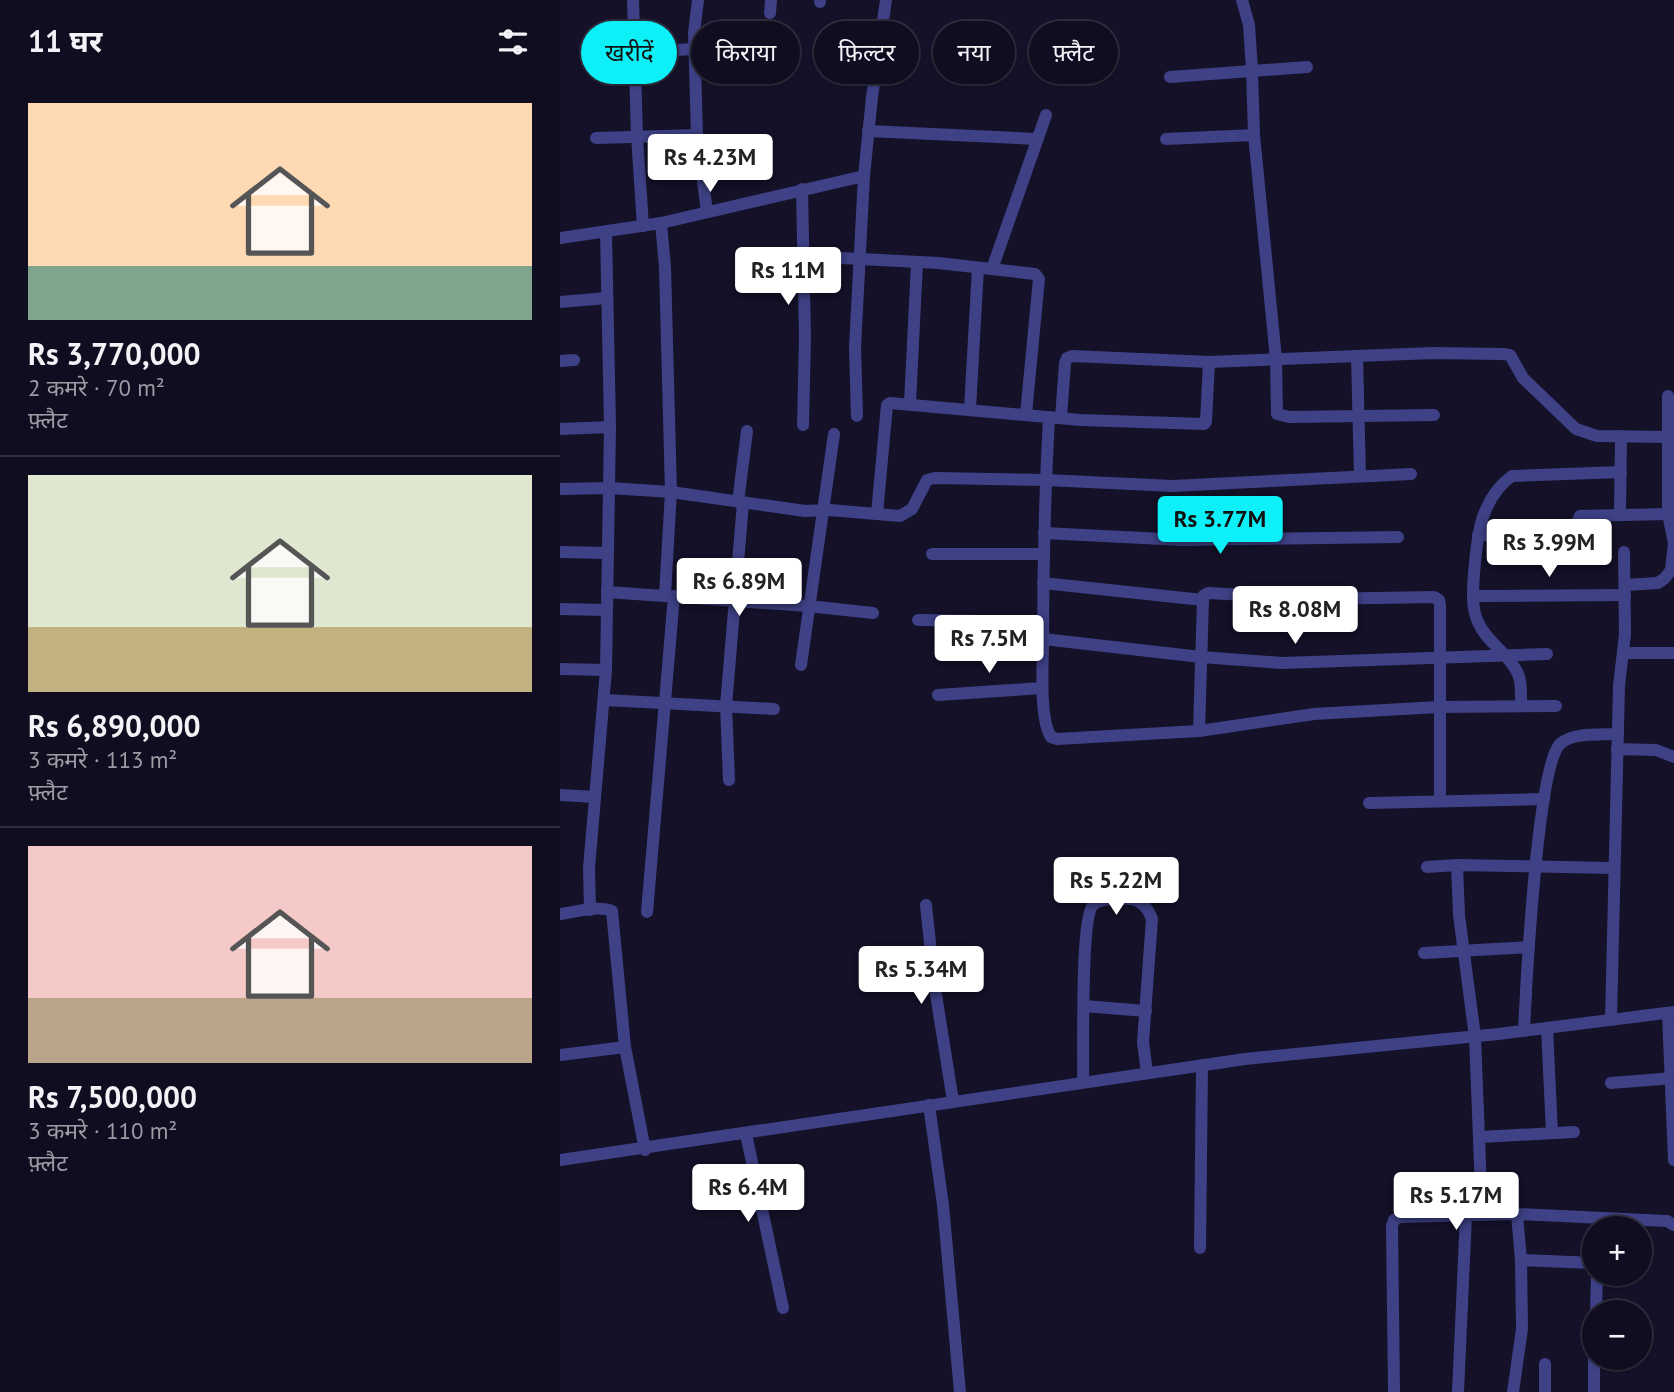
<!DOCTYPE html>
<html lang="hi">
<head>
<meta charset="utf-8">
<style>
  :root { --surface:#0f0d1f; --page:#1d1b2c; --text:#f1f3f6; --muted:#9b9ca4; --line:#2f2d3d; --accent:#0df0f7 }
  body { margin:0; font-family:"PT Sans","Noto Sans Devanagari",sans-serif; background:var(--page); color:var(--text); height:100vh; display:flex; flex-direction:column; font-size:26px; white-space:nowrap }
  * { box-sizing:border-box; margin:0 }
  p { font-size:23px; color:var(--muted) }
  .icon { flex:none; width:38px; height:38px; fill:none; stroke:currentColor; stroke-width:2; stroke-linecap:round; stroke-linejoin:round }
  .map { position:relative; flex:1; overflow:hidden }
  .details { display:flex; flex-direction:column; background:var(--surface); width:560px }
  .details>* { flex:none }
  .guide { position:absolute; left:21px; top:21px; width:665px; height:63px; display:flex; gap:14px }
  .fabs { position:absolute; left:1022px; top:1216px; display:grid; gap:14px }
  .fabs a { display:grid; place-items:center; width:70px; height:70px; border-radius:50%; background:var(--surface); box-shadow:0 2px 5px #0004,0 0 0 2px var(--line); font-size:35px }
  .price { position:absolute; translate:-50% -60px; padding:0 16px; border-radius:7px; background:#fff; color:#222; font-size:23px; line-height:46px; filter:drop-shadow(0 2px 4px #0008) }
  .price::after { content:''; position:absolute; left:50%; top:42px; width:21px; height:16px; margin-left:-10px; background:inherit; clip-path:polygon(0 0,100% 0,50% 100%) }
  .price.on { background:var(--accent); color:#111 }
  ul { padding:0; list-style:none }
  li { display:grid; align-content:center; gap:14px; height:371px; padding:0 28px }
  li+li { border-top:2px solid var(--line) }
  li span { display:grid; place-items:center; height:217px; border-radius:0px; color:#555 }
  li>.icon { margin-inline-start:auto }
  span .icon { width:126px; height:126px; fill:#fffc; stroke-width:1 }
  li b { font-size:30px }
  h2 { display:flex; justify-content:space-between; align-items:center; height:84px; padding:0 28px; font-size:30px }
  .chip { padding:0 24px; border-radius:32px; background:var(--surface); box-shadow:0 2px 5px #0004,0 0 0 2px var(--line); font-size:24px; line-height:63px }
  .chip.on { background:var(--accent); color:#111 }
  main { display:flex; flex:1; min-height:0 }
  .map>svg:first-child { display:block }
  .lines { fill:none; stroke-linecap:round; stroke-linejoin:round }
  .minor { stroke:#3e4186; stroke-width:12 }
</style>
</head>
<body>
<main>
<section class="details">
<h2>11 घर<svg class="icon" aria-label="filters" viewBox="0 0 24 24"><path d="M4 7h16M4 17h16"/><circle cx="9" cy="7" r="2"/><circle cx="15" cy="17" r="2"/></svg></h2>
<ul>
<li><span style="background:linear-gradient(#ffd9b3 75%,#7fa58c 0)"><svg class="icon" aria-label="home" viewBox="0 0 24 24"><path d="M3 11l9-7 9 7M6 9v11h12V9"/></svg></span><div><b>Rs 3,770,000</b><p>2 कमरे · 70 m²</p><p>फ़्लैट</p></div></li>
<li><span style="background:linear-gradient(#dfe7d0 70%,#c2b280 0)"><svg class="icon" aria-label="home" viewBox="0 0 24 24"><path d="M3 11l9-7 9 7M6 9v11h12V9"/></svg></span><div><b>Rs 6,890,000</b><p>3 कमरे · 113 m²</p><p>फ़्लैट</p></div></li>
<li><span style="background:linear-gradient(#f6c9c9 70%,#b9a48a 0)"><svg class="icon" aria-label="home" viewBox="0 0 24 24"><path d="M3 11l9-7 9 7M6 9v11h12V9"/></svg></span><div><b>Rs 7,500,000</b><p>3 कमरे · 110 m²</p><p>फ़्लैट</p></div></li>
</ul>
</section>
<div class="map">
<svg width="1114" height="1392" viewBox="0 0 1114 1392">
  <rect width="100%" height="100%" fill="#141129"/>
  <g class="lines">
    <g class="minor">
      <path d="M73,0L77,136L83,226"/>
      <path d="M138,0L134,33L137,135L147,212"/>
      <path d="M682,0L689,25L692,70L694,135L716,359L717,414L729,417L874,415"/>
      <path d="M260,2V0"/>
      <path d="M210,13L211,0"/>
      <path d="M33,52H74L135,49"/>
      <path d="M610,77L747,67"/>
      <path d="M308,131L477,139"/>
      <path d="M36,138L137,135"/>
      <path d="M606,139L694,135"/>
      <path d="M242,189L245,337L243,425"/>
      <path d="M101,223L105,267L111,492L105,595"/>
      <path d="M0,238L101,223L304,176"/>
      <path d="M243,256L378,263L475,274L479,279L466,414"/>
      <path d="M432,269L486,115"/>
      <path d="M0,302L47,298"/>
      <path d="M797,356L800,476"/>
      <path d="M0,361L14,360"/>
      <path d="M350,403L357,263"/>
      <path d="M410,409L418,268"/>
      <path d="M297,416L295,347L304,176L312,97L326,0"/>
      <path d="M489,417C485,492 483,567 483,642C483,665 479,718 491,737L497,739L639,731L754,714L879,707L996,706"/>
      <path d="M501,418L505,363L507,358L512,356L649,362L873,353L943,354L950,355L963,378L1016,429L1037,436L1108,437"/>
      <path d="M0,429L50,427"/>
      <path d="M0,489L50,488L111,492L245,511L270,510L340,516L352,509L367,480L375,478L486,480L613,486L851,474"/>
      <path d="M178,502L187,431"/>
      <path d="M317,514L327,405L330,403L520,420L644,424L646,422L649,362"/>
      <path d="M1060,514L1061,436"/>
      <path d="M484,533L622,540L838,537"/>
      <path d="M918,535L1005,537L1011,535L1020,516L1108,514"/>
      <path d="M0,552L47,553"/>
      <path d="M372,554H483"/>
      <path d="M483,583L643,600"/>
      <path d="M1065,585L1098,583L1105,578L1111,570L1114,543L1108,514V396"/>
      <path d="M47,592L248,606L313,613"/>
      <path d="M913,596L1065,595"/>
      <path d="M0,609L47,610"/>
      <path d="M358,620L483,622"/>
      <path d="M483,639L641,657L722,663L987,654"/>
      <path d="M1063,653H1114"/>
      <path d="M241,665L274,434"/>
      <path d="M0,669L46,670"/>
      <path d="M378,695L482,688"/>
      <path d="M45,700L214,709"/>
      <path d="M961,706C961,695 962,683 958,674C949,653 926,642 918,622C911,607 913,589 914,574C917,537 920,499 952,476L1061,472"/>
      <path d="M639,731L643,600L644,595L648,593L755,599L874,597L879,600L880,605V801"/>
      <path d="M1057,749L1096,750L1114,757"/>
      <path d="M169,780L166,706L183,503"/>
      <path d="M0,795L35,797"/>
      <path d="M809,803L984,799"/>
      <path d="M897,865L899,915L915,1037L922,1215"/>
      <path d="M867,867L897,865L1053,868"/>
      <path d="M366,905L374,982L393,1101"/>
      <path d="M30,910L29,868L46,670L50,427L46,232"/>
      <path d="M87,912L114,596"/>
      <path d="M0,914C16,912 38,905 52,911L65,1047L85,1150"/>
      <path d="M864,953L969,947"/>
      <path d="M524,1006L586,1011"/>
      <path d="M1108,1013L1114,1160"/>
      <path d="M1051,1020L1059,686L1065,634L1064,552"/>
      <path d="M987,1028L992,1133"/>
      <path d="M964,1031C966,988 977,767 1000,744C1013,732 1041,735 1058,734"/>
      <path d="M0,1055L65,1047"/>
      <path d="M523,1082C524,1056 520,919 533,905C540,898 560,898 570,899C582,900 588,908 592,919L583,1042L587,1073"/>
      <path d="M1051,1083L1114,1078"/>
      <path d="M369,1105L383,1205L400,1392"/>
      <path d="M186,1134L223,1308"/>
      <path d="M920,1137L1014,1132"/>
      <path d="M0,1160L685,1059L938,1034L1114,1012"/>
      <path d="M640,1248L642,1065"/>
      <path d="M961,1260L1034,1263"/>
      <path d="M1036,1312L1037,1274"/>
      <path d="M834,1392L832,1226L834,1220L839,1217L957,1214L1107,1221L1114,1225"/>
      <path d="M898,1392L906,1215"/>
      <path d="M953,1392L962,1329L961,1260L957,1214"/>
      <path d="M985,1392V1364"/>
      <path d="M1034,1392V1358"/>
    </g>
  </g>
</svg>
<div class="fabs">
<a>+</a>
<a>−</a>
</div>
<b class="price" style="left:150px;top:194px">Rs 4.23M</b>
<b class="price" style="left:228px;top:307px">Rs 11M</b>
<b class="price on" style="left:660px;top:556px">Rs 3.77M</b>
<b class="price" style="left:989px;top:579px">Rs 3.99M</b>
<b class="price" style="left:179px;top:618px">Rs 6.89M</b>
<b class="price" style="left:735px;top:646px">Rs 8.08M</b>
<b class="price" style="left:429px;top:675px">Rs 7.5M</b>
<b class="price" style="left:556px;top:917px">Rs 5.22M</b>
<b class="price" style="left:361px;top:1006px">Rs 5.34M</b>
<b class="price" style="left:188px;top:1224px">Rs 6.4M</b>
<b class="price" style="left:896px;top:1232px">Rs 5.17M</b>
<div class="guide">
<a class="chip on">खरीदें</a>
<a class="chip">किराया</a>
<a class="chip">फ़िल्टर</a>
<a class="chip">नया</a>
<a class="chip">फ़्लैट</a>
</div>
</div>
</main>
</body>
</html>
